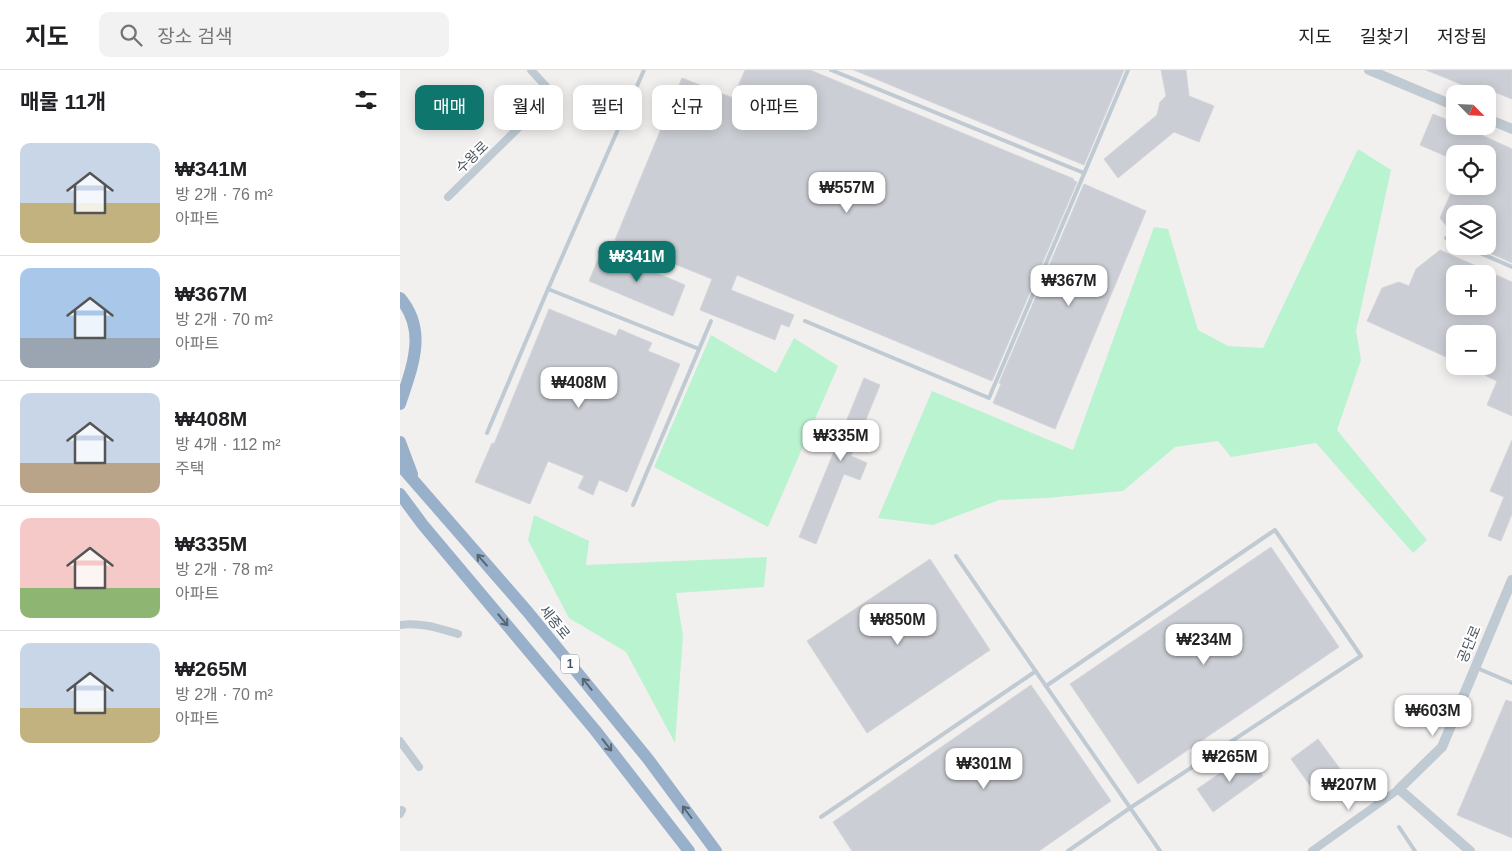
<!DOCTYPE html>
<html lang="ko">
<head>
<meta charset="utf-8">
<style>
  :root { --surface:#fff; --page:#f2f2f2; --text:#202124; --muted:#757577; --line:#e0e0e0; --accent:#0f766e }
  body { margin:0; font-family:Helvetica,"Noto Sans KR",sans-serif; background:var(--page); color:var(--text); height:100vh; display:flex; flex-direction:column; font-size:19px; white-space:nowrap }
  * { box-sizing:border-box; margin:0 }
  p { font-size:16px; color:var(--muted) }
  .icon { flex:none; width:28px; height:28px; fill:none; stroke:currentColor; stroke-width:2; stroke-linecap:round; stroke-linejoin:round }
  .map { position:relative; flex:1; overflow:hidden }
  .details { display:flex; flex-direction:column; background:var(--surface); width:400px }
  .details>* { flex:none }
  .banner { position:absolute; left:15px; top:15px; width:475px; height:45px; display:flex; gap:10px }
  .needle { width:32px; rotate:114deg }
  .buttons { position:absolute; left:1046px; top:15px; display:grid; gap:10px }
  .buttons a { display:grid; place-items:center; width:50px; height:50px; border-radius:10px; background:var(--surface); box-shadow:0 2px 12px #0003; font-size:25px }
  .price { position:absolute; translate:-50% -42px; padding:0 11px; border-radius:10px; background:#fff; color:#222; font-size:16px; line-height:32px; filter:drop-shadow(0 1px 2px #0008) }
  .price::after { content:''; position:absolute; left:50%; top:30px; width:15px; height:11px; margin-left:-8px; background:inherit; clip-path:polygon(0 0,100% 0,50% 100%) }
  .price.active { background:var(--accent); color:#fff }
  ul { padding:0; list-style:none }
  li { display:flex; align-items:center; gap:15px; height:125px; padding:0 20px }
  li+li { border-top:1px solid var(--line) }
  li span { display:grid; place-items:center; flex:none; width:140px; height:100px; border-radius:10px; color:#555 }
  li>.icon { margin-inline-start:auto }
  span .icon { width:60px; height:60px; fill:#fffc; stroke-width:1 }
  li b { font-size:21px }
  h2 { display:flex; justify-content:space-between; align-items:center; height:60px; padding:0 20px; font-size:21px }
  .pill { padding:0 18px; border-radius:10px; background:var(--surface); box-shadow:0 2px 12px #0003; font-size:18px; line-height:45px }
  .pill.active { background:var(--accent); color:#fff }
  header { display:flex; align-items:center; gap:30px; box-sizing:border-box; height:70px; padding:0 25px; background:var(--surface); border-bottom:1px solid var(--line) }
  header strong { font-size:24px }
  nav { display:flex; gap:28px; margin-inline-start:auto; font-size:18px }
  .search { width:350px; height:45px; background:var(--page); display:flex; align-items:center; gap:12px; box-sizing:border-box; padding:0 18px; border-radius:10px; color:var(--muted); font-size:19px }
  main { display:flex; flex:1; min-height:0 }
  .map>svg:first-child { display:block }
  .green { fill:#baf3d0 }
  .building { fill:#cbced4; stroke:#d3d5db; fill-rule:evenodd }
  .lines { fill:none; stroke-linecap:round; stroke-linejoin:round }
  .service { stroke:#bfcad2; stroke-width:4 }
  .minor { stroke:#bfcad2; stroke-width:8 }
  .tertiary { stroke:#bfcad2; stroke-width:10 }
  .trunk { stroke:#98b0c9; stroke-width:12 }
  .oneway { stroke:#566673 }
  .labels { text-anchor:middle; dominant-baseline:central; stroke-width:4; stroke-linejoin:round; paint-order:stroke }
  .shield { fill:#fff; stroke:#7e878e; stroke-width:1 }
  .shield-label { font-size:12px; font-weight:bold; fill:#46535e }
  .street-label { font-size:14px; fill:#46535e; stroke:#fff }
</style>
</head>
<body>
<header>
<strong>지도</strong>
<div class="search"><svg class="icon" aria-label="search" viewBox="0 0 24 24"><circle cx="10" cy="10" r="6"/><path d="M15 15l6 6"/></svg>장소 검색</div>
<nav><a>지도</a><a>길찾기</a><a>저장됨</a></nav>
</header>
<main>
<section class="details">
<h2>매물 11개<svg class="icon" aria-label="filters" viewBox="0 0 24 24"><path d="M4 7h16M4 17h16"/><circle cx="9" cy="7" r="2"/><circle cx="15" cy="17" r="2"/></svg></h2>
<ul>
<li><span style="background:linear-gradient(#c9d6e8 60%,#c2b280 0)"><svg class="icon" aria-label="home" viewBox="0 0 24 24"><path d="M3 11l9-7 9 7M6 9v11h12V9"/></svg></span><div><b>₩341M</b><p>방 2개 · 76 m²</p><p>아파트</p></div></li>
<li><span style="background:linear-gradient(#a9c7e8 70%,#9aa5b1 0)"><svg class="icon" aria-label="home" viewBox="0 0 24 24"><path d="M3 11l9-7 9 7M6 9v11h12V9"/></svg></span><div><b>₩367M</b><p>방 2개 · 70 m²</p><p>아파트</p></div></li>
<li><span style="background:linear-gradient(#c9d6e8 70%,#b9a48a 0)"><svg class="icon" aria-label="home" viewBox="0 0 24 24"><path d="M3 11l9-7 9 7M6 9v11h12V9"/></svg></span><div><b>₩408M</b><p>방 4개 · 112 m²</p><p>주택</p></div></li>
<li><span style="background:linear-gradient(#f6c9c9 70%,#8fb573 0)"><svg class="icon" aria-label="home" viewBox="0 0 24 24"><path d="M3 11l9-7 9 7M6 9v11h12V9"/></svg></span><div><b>₩335M</b><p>방 2개 · 78 m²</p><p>아파트</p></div></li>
<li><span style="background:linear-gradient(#c9d6e8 65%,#c2b280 0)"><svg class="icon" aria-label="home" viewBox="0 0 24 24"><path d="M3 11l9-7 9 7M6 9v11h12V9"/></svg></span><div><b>₩265M</b><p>방 2개 · 70 m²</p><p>아파트</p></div></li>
</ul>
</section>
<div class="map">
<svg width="1112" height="781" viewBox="0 0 1112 781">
  <rect width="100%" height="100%" fill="#f2efef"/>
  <g class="green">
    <path d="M958,79L991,100L956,261L961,290L937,360L1027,470L1013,483L916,373L831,387L818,371L775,377L723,421L646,428L599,430L533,455L478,448L532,321L673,380L754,157L768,159L798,260L828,276L863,278Z"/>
    <path d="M311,265L376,303L394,268L438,296L368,457L254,397Z"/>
    <path d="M134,445L189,471L186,495L367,487L364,517L276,523L283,566L275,673L226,582L169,548L128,470Z"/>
  </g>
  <g class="building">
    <path d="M345,0H410L674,109L673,110L677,112L592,311L337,205L331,220L394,245L389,257L381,254L375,270L300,240L312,209L215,170L282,8L333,28Z"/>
    <path d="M454,0H724L684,95Z"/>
    <path d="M761,0H786L789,26L814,36L799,72L774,62L718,108L704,89L757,45L760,32L766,26Z"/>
    <path d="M1026,0H1112V29L1082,17L1080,22Z"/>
    <path d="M1033,44L1055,53V56H1062L1112,79V193L1088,182V144H1055V166L1040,148L1054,116H1088V84H1055V90L1020,75Z"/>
    <path d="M684,114L746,141L655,359L593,333L601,314L599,313Z"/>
    <path d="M202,180L285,215L273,246L189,211Z"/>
    <path d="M1040,180L1112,212V346L1087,335L1097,311L1066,296H1088V264H1055V291L967,251L982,218L999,212L1009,216L1016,199ZM1055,204H1088V236H1055Z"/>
    <path d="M149,239L216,266L219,259L252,273L248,281L280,294L227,422L199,410L193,425L178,418L184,406L148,391L130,434L75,412L92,373L94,374Z"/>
    <path d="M464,308L480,315L451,386L467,393L460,410L444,404L416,474L399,467Z"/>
    <path d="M1112,370V444L1101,471L1088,466L1104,427L1090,421Z"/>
    <path d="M871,477L939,577L738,714L670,614Z"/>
    <path d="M530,489L590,580L467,663L407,571Z"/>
    <path d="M631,615L711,731L639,781H452L433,752Z"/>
    <path d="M1106,630L1112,632V768L1057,745Z"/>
    <path d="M918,669L944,704L916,724L891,689Z"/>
    <path d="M848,684L863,706L813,742L797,719Z"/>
  </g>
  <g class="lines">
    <g class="service">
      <path d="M431,0L684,103"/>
      <path d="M1046,168L1055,172"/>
      <path d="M1064,176L1112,197"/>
      <path d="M148,219L299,279"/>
      <path d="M405,251L589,328L728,0"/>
      <path d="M87,363L148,219L244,0"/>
      <path d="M233,435L311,251"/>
      <path d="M556,486L760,781"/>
      <path d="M1077,598L1112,613"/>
      <path d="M646,616L875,460L961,586L730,738L668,781"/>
      <path d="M421,747L636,601"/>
      <path d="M999,757L1015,781"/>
    </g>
    <g class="minor">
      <path d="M48,127L153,24L131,0"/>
      <path d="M0,555C20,552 38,558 58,564"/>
      <path d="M0,671L19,697"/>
      <path d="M0,744L2,740"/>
      <path d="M912,781L999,719"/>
    </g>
    <g class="tertiary">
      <path d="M969,0L1055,36"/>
      <path d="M1088,49L1112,59"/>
      <path d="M1070,781L999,719L1042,677L1112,510"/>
    </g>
    <g class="trunk">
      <path d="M0,228C28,261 12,297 0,334"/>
      <path d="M0,372L12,404"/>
      <path d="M0,395L127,541L248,689L316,781"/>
      <path d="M0,424L23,455L195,660L289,781"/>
    </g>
  </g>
  <defs><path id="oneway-shaft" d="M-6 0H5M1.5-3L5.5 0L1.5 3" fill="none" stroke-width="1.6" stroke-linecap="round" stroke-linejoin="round" transform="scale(1.25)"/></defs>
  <g class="oneway">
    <use href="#oneway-shaft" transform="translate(82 490) rotate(-131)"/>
    <use href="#oneway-shaft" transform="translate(103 550) rotate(50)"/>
    <use href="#oneway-shaft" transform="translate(187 614) rotate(-129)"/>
    <use href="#oneway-shaft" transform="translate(207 675) rotate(52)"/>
    <use href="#oneway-shaft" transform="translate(287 742) rotate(-127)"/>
  </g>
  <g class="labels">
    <rect class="shield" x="161" y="584.5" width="18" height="19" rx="4"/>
    <g class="shield-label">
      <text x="170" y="594">1</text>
    </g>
    <g class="street-label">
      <text transform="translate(72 87) rotate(-44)">수왕로</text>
      <text transform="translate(155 552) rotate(51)">세종로</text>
      <text transform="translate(1069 574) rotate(-67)">공단로</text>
    </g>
  </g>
</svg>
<div class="buttons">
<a><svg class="needle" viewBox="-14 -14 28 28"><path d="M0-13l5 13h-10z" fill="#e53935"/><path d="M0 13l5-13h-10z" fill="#757577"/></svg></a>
<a><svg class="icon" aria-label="locate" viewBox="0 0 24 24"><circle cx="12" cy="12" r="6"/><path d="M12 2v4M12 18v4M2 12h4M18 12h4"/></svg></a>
<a><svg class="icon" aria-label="layers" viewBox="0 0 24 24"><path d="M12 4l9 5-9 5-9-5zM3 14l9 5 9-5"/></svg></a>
<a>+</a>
<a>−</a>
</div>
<b class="price" style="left:447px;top:144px">₩557M</b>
<b class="price active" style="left:237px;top:213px">₩341M</b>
<b class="price" style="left:669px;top:237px">₩367M</b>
<b class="price" style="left:179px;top:339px">₩408M</b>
<b class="price" style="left:441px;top:392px">₩335M</b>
<b class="price" style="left:498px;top:576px">₩850M</b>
<b class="price" style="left:804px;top:596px">₩234M</b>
<b class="price" style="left:1033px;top:667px">₩603M</b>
<b class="price" style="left:830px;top:713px">₩265M</b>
<b class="price" style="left:584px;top:720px">₩301M</b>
<b class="price" style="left:949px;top:741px">₩207M</b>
<div class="banner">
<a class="pill active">매매</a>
<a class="pill">월세</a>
<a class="pill">필터</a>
<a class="pill">신규</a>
<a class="pill">아파트</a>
</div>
</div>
</main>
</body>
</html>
